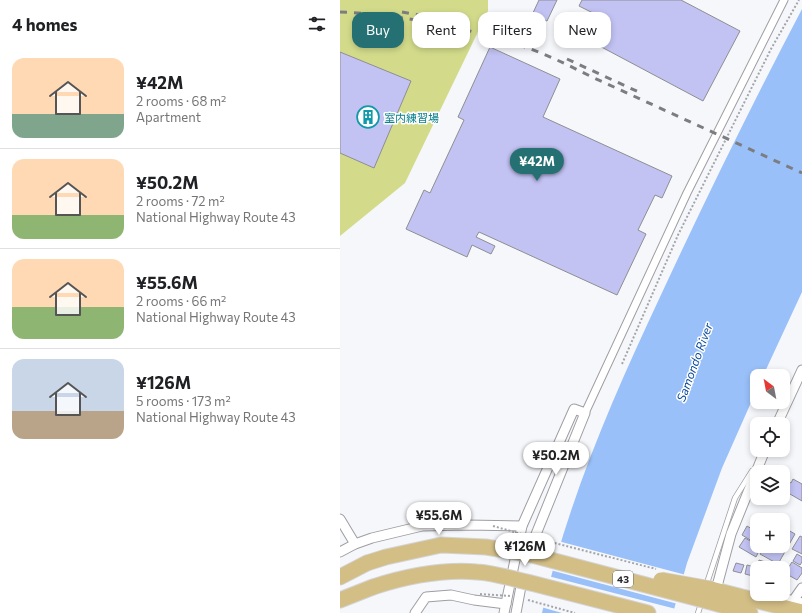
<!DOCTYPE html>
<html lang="en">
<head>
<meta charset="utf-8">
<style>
  :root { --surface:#fff; --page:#f2f2f2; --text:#202124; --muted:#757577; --line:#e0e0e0; --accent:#257072 }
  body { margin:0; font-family:Commissioner,"Noto Sans JP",sans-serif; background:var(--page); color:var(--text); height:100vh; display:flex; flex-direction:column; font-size:15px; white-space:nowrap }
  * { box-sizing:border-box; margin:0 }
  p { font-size:13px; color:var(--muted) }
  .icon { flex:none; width:22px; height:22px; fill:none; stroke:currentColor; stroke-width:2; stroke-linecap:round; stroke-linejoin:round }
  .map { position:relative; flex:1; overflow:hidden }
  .panel { display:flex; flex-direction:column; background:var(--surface); width:340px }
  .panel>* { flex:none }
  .top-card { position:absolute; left:12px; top:12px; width:380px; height:36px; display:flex; gap:8px }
  .needle { width:26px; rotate:328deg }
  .tools { position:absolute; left:410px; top:369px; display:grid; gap:8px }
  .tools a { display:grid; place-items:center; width:40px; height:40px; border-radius:8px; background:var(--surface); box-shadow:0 2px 6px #0003; font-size:20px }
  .price { position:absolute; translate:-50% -34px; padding:0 9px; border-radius:14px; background:#fff; color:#222; font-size:13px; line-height:26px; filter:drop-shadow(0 1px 2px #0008) }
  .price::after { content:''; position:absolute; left:50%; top:24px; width:12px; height:9px; margin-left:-6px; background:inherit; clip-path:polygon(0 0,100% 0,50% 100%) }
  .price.selected { background:var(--accent); color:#fff }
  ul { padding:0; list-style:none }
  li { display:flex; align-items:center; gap:12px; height:100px; padding:0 12px }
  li+li { border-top:1px solid var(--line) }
  li span { display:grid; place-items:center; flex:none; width:112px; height:80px; border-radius:12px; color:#555 }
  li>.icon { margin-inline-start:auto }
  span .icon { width:48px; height:48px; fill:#fffc; stroke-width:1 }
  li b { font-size:17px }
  h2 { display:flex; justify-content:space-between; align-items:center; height:48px; padding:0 12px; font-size:17px }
  .chip { padding:0 14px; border-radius:12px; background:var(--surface); box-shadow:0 2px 6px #0003; font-size:14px; line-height:36px }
  .chip.selected { background:var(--accent); color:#fff }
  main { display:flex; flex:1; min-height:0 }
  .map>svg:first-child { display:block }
  .green { fill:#d3db8b }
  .water { fill:#99c0f9 }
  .pier { fill:#f6f7fb }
  .building { fill:#c2c2f3; stroke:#8e8e92 }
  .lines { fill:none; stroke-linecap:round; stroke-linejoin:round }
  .service-casing { stroke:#9e9ea3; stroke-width:6 }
  .pedestrian-casing { stroke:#9e9ea3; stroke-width:9 }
  .minor-casing { stroke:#9e9ea3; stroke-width:11 }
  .trunk-casing { stroke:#d4d4d5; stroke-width:17 }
  .path { stroke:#a4a5a8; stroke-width:2; stroke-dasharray:2 2; stroke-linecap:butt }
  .service { stroke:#fff; stroke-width:4.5 }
  .pedestrian { stroke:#fff; stroke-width:7 }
  .minor { stroke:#fff; stroke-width:9 }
  .trunk { stroke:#d3be86; stroke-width:15 }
  .rail { stroke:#7d7d80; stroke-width:3; stroke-dasharray:7 7; stroke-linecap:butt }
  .trunk-bridge-casing { stroke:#d4d4d5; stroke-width:17; stroke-linecap:butt }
  .path-bridge { stroke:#a4a5a8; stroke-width:2; stroke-dasharray:2 2; stroke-linecap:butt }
  .trunk-bridge { stroke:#d3be86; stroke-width:15 }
  .labels { text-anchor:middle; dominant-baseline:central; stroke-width:3; stroke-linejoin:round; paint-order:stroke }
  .shield { fill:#fff; stroke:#6a6a6b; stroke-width:1 }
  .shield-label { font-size:10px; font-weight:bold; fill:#2a2a2b }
  .culture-label { font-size:11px; fill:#0d838f; stroke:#fff; text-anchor:start }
  .water-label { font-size:12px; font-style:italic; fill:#0b4a9b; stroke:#fff }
</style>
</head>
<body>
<main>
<section class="panel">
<h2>4 homes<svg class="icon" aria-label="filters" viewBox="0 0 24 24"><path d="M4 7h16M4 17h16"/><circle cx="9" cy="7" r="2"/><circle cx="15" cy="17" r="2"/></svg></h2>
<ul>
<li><span style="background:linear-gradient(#ffd9b3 70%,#7fa58c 0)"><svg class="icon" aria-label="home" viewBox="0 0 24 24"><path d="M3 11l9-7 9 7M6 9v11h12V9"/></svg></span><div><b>¥42M</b><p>2 rooms · 68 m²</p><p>Apartment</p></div></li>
<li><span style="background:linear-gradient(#ffd9b3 70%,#8fb573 0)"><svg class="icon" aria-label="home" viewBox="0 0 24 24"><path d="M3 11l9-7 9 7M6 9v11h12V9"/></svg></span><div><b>¥50.2M</b><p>2 rooms · 72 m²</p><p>National Highway Route 43</p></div></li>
<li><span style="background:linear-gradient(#ffd9b3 60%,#8fb573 0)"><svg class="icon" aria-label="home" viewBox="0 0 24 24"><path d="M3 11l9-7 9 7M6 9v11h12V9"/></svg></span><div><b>¥55.6M</b><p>2 rooms · 66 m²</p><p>National Highway Route 43</p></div></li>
<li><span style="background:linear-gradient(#c9d6e8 65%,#b9a48a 0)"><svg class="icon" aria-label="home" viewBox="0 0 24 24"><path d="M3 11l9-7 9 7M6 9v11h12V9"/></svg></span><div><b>¥126M</b><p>5 rooms · 173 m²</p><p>National Highway Route 43</p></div></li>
</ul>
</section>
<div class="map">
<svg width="462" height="613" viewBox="0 0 462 613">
  <rect width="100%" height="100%" fill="#f6f7fb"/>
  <path class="green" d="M0,0H148V11L65,183L0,236Z"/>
  <path class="water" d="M462,9V292L423,376H417V389L382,468L347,563L333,613H202C227,503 272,399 320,297C365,200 412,104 462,9Z"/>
  <g class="pier">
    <path d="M218,541L346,575L338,604L210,570Z"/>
    <path d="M208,576L336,609L335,613H222L201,607Z"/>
  </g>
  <g class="building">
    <path d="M199,0H217L207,21L192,15Z"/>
    <path d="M242,0H341L400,31L363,101L252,42L265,19L239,6Z"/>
    <path d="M150,47L220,79L203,117L332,176L322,198L315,195L298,230L306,234L277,295L139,232L136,237L155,246L151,254L132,245L127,257L66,229L84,190L90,193L124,120L118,117Z"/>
    <path d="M0,52L71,81L34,168L0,153Z"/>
    <path d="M443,478L451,483L453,479L462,484V501L443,490Z"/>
    <path d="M423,516L431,520H421Z"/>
    <path d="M407,526L417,532V544L402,535Z"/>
    <path d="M443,527L455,534L438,564L420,554L425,546H443Z"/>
    <path d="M460,536L462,537V554L452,549Z"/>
    <path d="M405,538L421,547L416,557L399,547Z"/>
    <path d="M457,554L462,557V562L460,565L453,561Z"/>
    <path d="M419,560L435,565L434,568H417Z"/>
    <path d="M452,562L462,568V573L457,580L445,573Z"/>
    <path d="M396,563L404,565L401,573L393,571Z"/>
    <path d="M407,565L415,567L413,576L405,574Z"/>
    <path d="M435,565L445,567L443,575V568H434Z"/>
  </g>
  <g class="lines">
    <g class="service-casing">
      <g id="service">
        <path d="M366,586L395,498L412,471"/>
        <path d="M358,613L362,601"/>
      </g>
    </g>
    <g class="pedestrian-casing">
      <path id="pedestrian" d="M245,413L347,193L444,0"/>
    </g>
    <g class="minor-casing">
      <g id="minor">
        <path d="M437,424L462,370"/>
        <path d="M0,519L15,544"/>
        <path d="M0,552L15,544L32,538L82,526L127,525L182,526"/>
        <path d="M376,590L391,534L425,450"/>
        <path d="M425,594L462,603"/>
        <path d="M450,605L462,588"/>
        <path d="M75,613L86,597L111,595L134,600L166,604"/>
        <path d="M164,613L182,526L234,409L245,413L188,554"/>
        <path d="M176,613L182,581"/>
      </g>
    </g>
    <g class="trunk-casing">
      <g id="trunk">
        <path d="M0,577L27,563"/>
        <path d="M191,583L308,613"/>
        <path d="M371,589L462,612"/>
        <path d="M0,600L33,587"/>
        <path d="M367,601L410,613"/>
      </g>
    </g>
    <g class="path">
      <path d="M282,364L338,235L431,49L459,0"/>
      <path d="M188,600L235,613"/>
    </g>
    <use href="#service" class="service"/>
    <use href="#pedestrian" class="pedestrian"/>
    <use href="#minor" class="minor"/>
    <use href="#trunk" class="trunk"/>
    <g class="rail">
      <path d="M0,12C63,15 125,27 185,47C208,55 230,66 252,77L462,173"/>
      <path d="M62,12L95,18"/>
      <path d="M227,59L303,94"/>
    </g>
    <g class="trunk-bridge-casing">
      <g id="trunk-bridge">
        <path d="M27,563L46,557L101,545L146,547L188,554L367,601"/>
        <path d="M321,580L371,589"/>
        <path d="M33,587C67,576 101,569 137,572C155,573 173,579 191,583"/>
      </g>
    </g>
    <g class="path-bridge">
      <path d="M153,526L185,535"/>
      <path d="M203,540L316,569"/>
      <path d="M140,594L170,596"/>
    </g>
    <use href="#trunk-bridge" class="trunk-bridge"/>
  </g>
  <defs>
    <g id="building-ring" transform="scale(1.15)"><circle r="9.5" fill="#fff" stroke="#0f9aa8" stroke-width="1.5"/><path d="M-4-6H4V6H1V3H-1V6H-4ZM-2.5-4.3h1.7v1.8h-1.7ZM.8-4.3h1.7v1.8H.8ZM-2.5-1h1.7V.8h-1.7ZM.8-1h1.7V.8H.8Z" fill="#0f9aa8"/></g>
  </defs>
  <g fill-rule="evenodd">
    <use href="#building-ring" x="28" y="117"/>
  </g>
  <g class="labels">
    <rect class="shield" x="273" y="571" width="20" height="16" rx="3"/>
    <g class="shield-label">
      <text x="283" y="579">43</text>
    </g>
    <g class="culture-label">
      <text x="44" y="117">室内練習場</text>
    </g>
    <g class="water-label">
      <text transform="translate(354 362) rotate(-70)">Samondo River</text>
    </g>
  </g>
</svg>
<div class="tools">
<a><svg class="needle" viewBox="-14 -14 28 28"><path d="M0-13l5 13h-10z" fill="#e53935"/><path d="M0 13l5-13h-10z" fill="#757577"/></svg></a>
<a><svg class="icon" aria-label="locate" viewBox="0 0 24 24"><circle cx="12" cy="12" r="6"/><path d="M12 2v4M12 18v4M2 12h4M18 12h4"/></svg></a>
<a><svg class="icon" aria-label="layers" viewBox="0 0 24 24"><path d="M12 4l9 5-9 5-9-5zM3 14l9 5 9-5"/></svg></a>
<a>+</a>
<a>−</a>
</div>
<b class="price selected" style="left:197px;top:182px">¥42M</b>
<b class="price" style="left:216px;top:476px">¥50.2M</b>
<b class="price" style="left:99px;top:536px">¥55.6M</b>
<b class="price" style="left:185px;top:567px">¥126M</b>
<div class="top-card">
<a class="chip selected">Buy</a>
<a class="chip">Rent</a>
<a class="chip">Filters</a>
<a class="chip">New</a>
</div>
</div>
</main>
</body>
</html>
